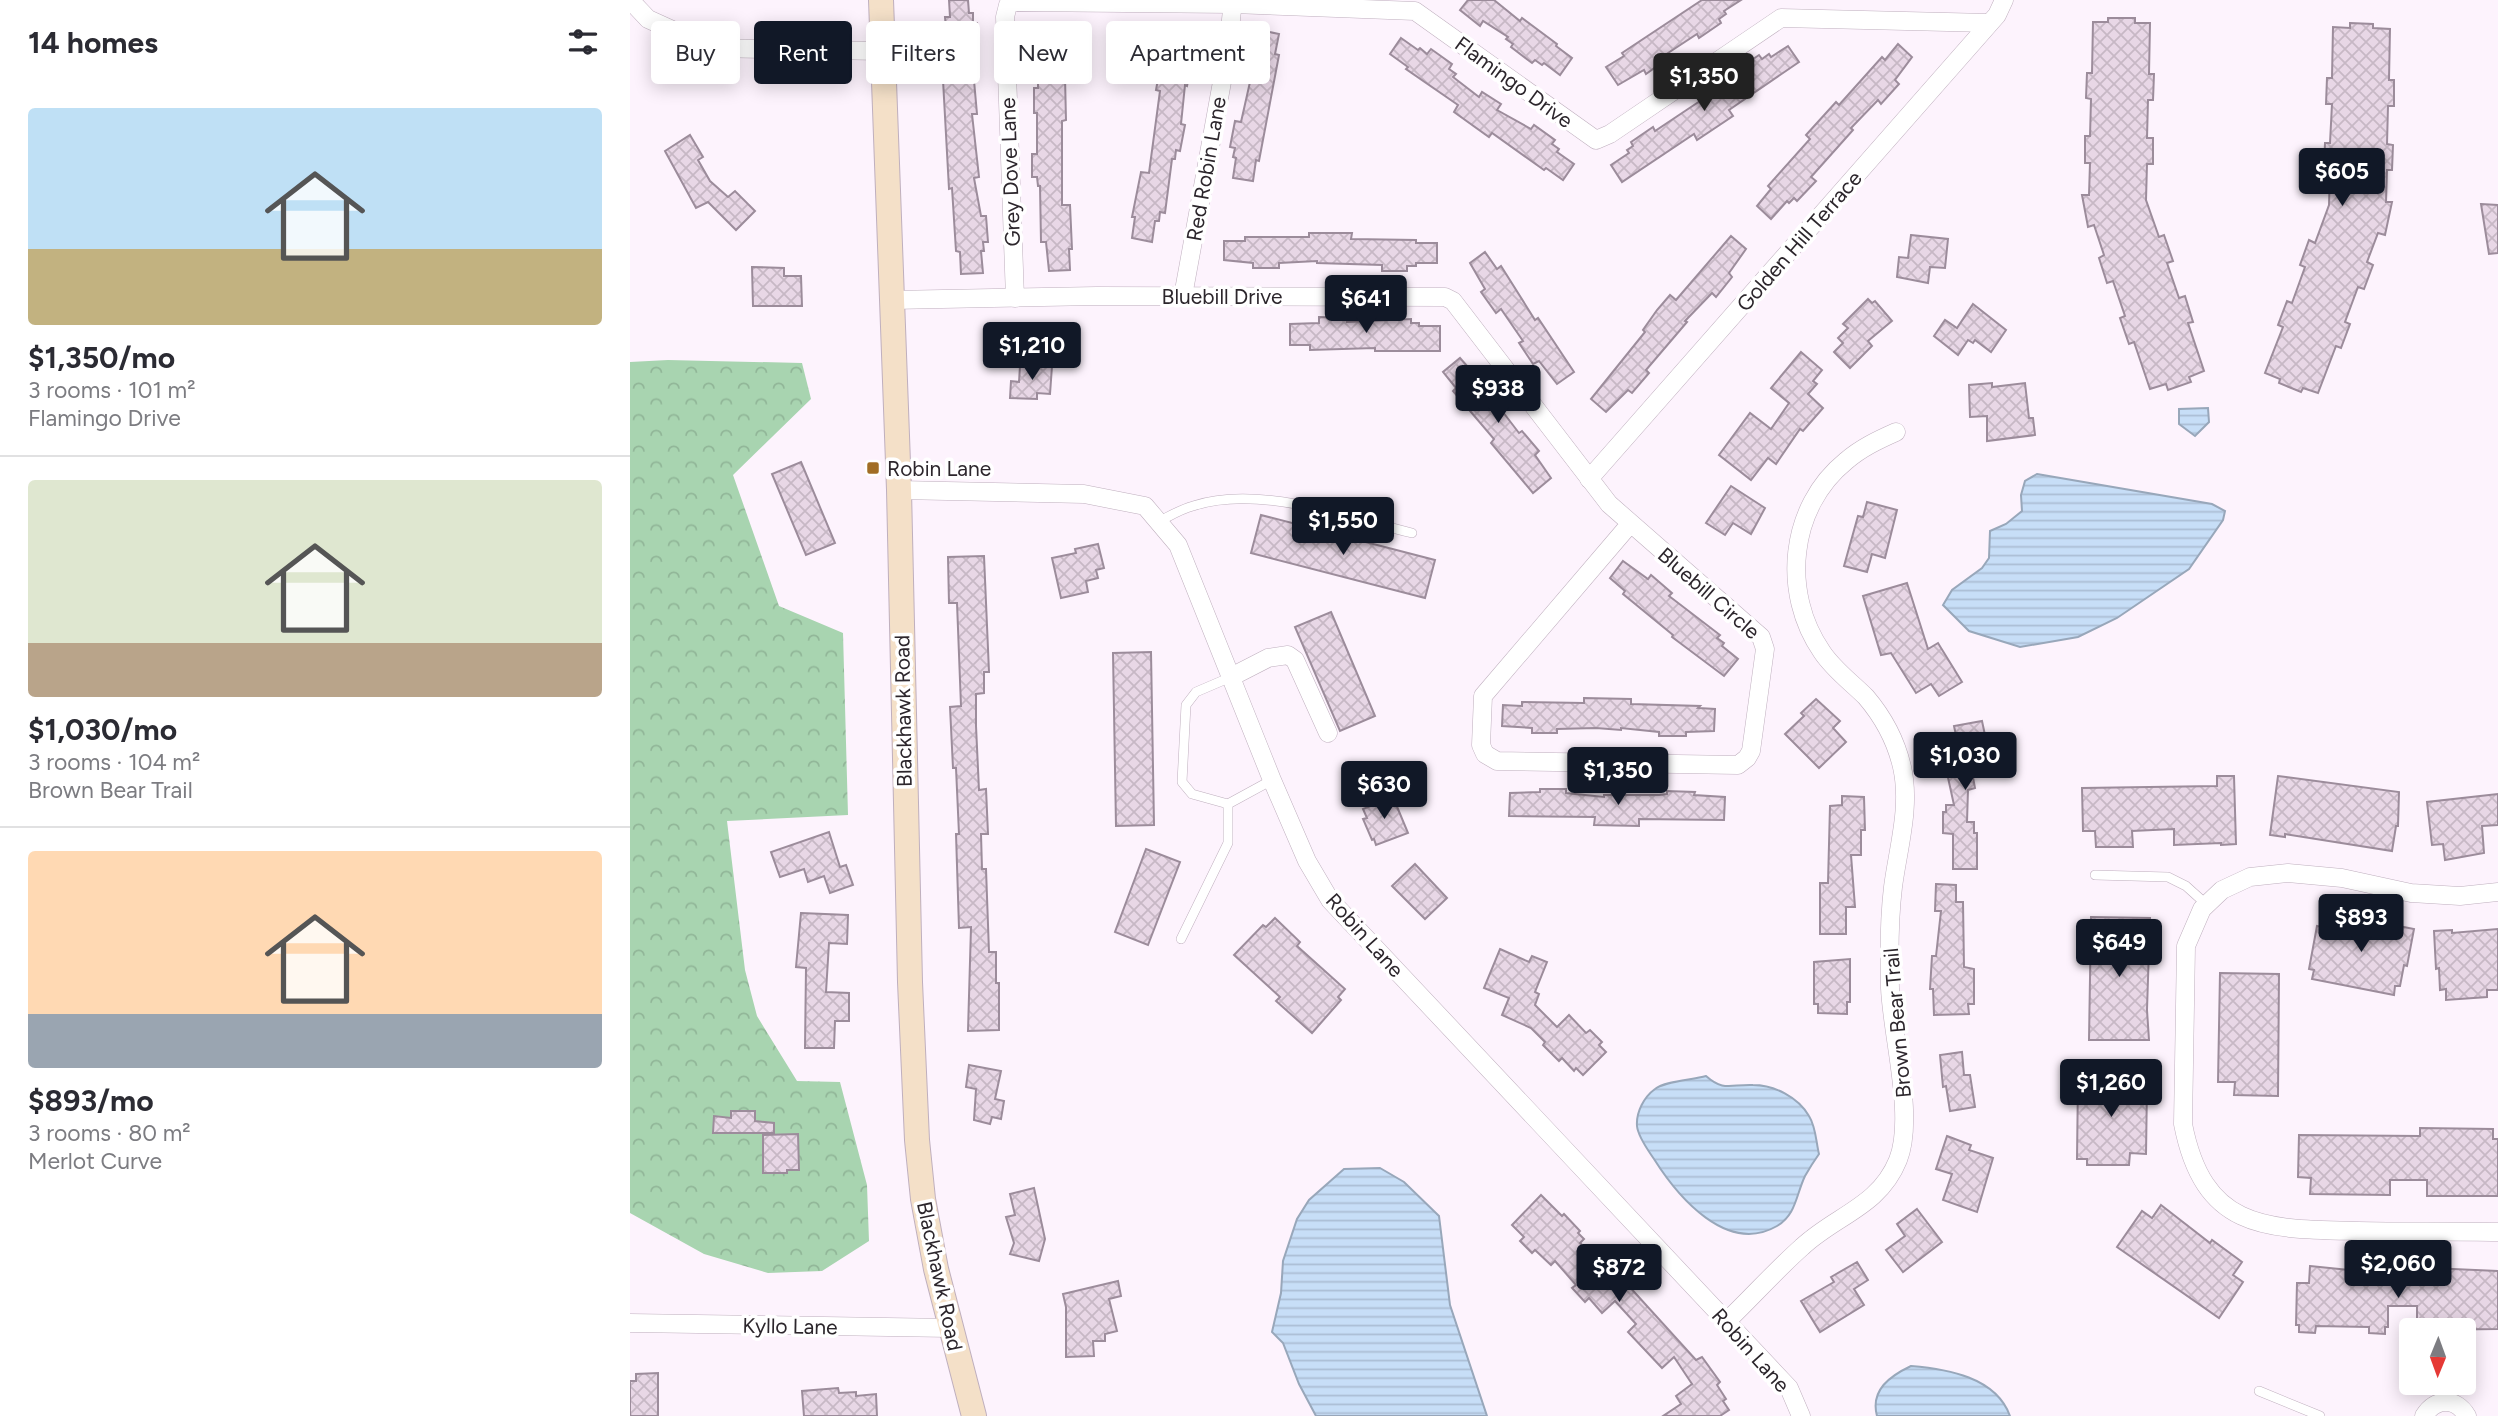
<!DOCTYPE html>
<html lang="en">
<head>
<meta charset="utf-8">
<style>
  :root { --surface:#fff; --page:#f7f7f7; --text:#2b2b33; --muted:#7c7c81; --line:#e1e1e2; --accent:#111827 }
  body { margin:0; font-family:Figtree,sans-serif; background:var(--page); color:var(--text); height:100vh; display:flex; flex-direction:column; font-size:26px; white-space:nowrap }
  * { box-sizing:border-box; margin:0 }
  p { font-size:23px; color:var(--muted) }
  .icon { flex:none; width:38px; height:38px; fill:none; stroke:currentColor; stroke-width:2; stroke-linecap:round; stroke-linejoin:round }
  .map { position:relative; flex:1; overflow:hidden }
  .drawer { display:flex; flex-direction:column; background:var(--surface); width:630px }
  .drawer>* { flex:none }
  .guide { position:absolute; left:21px; top:21px; width:665px; height:63px; display:flex; gap:14px }
  .needle { width:46px; rotate:181deg }
  .tools { position:absolute; left:1769px; top:1318px; display:grid; gap:14px }
  .tools a { display:grid; place-items:center; width:77px; height:77px; border-radius:7px; background:var(--surface); box-shadow:0 4px 18px #0003; font-size:35px }
  .price { position:absolute; translate:-50% -60px; padding:0 16px; border-radius:7px; background:var(--accent); color:#fff; font-size:23px; line-height:46px; filter:drop-shadow(0 2px 4px #0008) }
  .price::after { content:''; position:absolute; left:50%; top:42px; width:21px; height:16px; margin-left:-10px; background:inherit; clip-path:polygon(0 0,100% 0,50% 100%) }
  .price.active { background:#222; color:#fff }
  ul { padding:0; list-style:none }
  li { display:grid; align-content:center; gap:14px; height:371px; padding:0 28px }
  li+li { border-top:2px solid var(--line) }
  li span { display:grid; place-items:center; height:217px; border-radius:7px; color:#555 }
  li>.icon { margin-inline-start:auto }
  span .icon { width:126px; height:126px; fill:#fffc; stroke-width:1 }
  li b { font-size:30px }
  h2 { display:flex; justify-content:space-between; align-items:center; height:84px; padding:0 28px; font-size:30px }
  .pill { padding:0 24px; border-radius:7px; background:var(--surface); box-shadow:0 4px 18px #0003; font-size:24px; line-height:63px }
  .pill.active { background:var(--accent); color:#fff }
  main { display:flex; flex:1; min-height:0 }
  .map>svg:first-child { display:block }
  .forest { fill:url(#forest-crowns) }
  .water { fill:url(#water-rules); stroke:#98a7ba; stroke-width:2 }
  .building { fill:url(#building-cross-hatch); stroke:#9c8c9b; stroke-width:2 }
  .lines { fill:none; stroke-linecap:round; stroke-linejoin:round }
  .lane-casing { stroke:#bfafbe; stroke-width:10 }
  .street-casing { stroke:#bfafbe; stroke-width:19 }
  .secondary-casing { stroke:#bfafbe; stroke-width:26 }
  .lane { stroke:#fff; stroke-width:9 }
  .street { stroke:#fff; stroke-width:18 }
  .secondary { stroke:#f4e0c8; stroke-width:24 }
  .poi-dot { fill:#a16d25; stroke:#fff; stroke-width:2.5 }
  .labels { text-anchor:middle; dominant-baseline:central; stroke-width:7; stroke-linejoin:round; paint-order:stroke }
  .street-label { font-size:21px; fill:#2c262c; stroke:#fff }
  .poi-label { font-size:21px; fill:#2c262c; stroke:#fff; text-anchor:start }
</style>
</head>
<body>
<main>
<section class="drawer">
<h2>14 homes<svg class="icon" aria-label="filters" viewBox="0 0 24 24"><path d="M4 7h16M4 17h16"/><circle cx="9" cy="7" r="2"/><circle cx="15" cy="17" r="2"/></svg></h2>
<ul>
<li><span style="background:linear-gradient(#bfe0f5 65%,#c2b280 0)"><svg class="icon" aria-label="home" viewBox="0 0 24 24"><path d="M3 11l9-7 9 7M6 9v11h12V9"/></svg></span><div><b>$1,350/mo</b><p>3 rooms · 101 m²</p><p>Flamingo Drive</p></div></li>
<li><span style="background:linear-gradient(#dfe7d0 75%,#b9a48a 0)"><svg class="icon" aria-label="home" viewBox="0 0 24 24"><path d="M3 11l9-7 9 7M6 9v11h12V9"/></svg></span><div><b>$1,030/mo</b><p>3 rooms · 104 m²</p><p>Brown Bear Trail</p></div></li>
<li><span style="background:linear-gradient(#ffd9b3 75%,#9aa5b1 0)"><svg class="icon" aria-label="home" viewBox="0 0 24 24"><path d="M3 11l9-7 9 7M6 9v11h12V9"/></svg></span><div><b>$893/mo</b><p>3 rooms · 80 m²</p><p>Merlot Curve</p></div></li>
</ul>
</section>
<div class="map">
<svg width="1868" height="1416" viewBox="0 0 1868 1416">
  <defs>
    <pattern id="forest-crowns" width="20" height="18" patternUnits="userSpaceOnUse" patternTransform="scale(1.75)"><rect width="20" height="18" fill="#a8d4b0"/><path d="M2 6a3 3 0 1 1 6 0M12 15a3 3 0 1 1 6 0" fill="none" stroke="#91b698"/></pattern>
    <pattern id="water-rules" width="6" height="5" patternUnits="userSpaceOnUse" patternTransform="scale(1.75)"><rect width="6" height="5" fill="#c7def7"/><path d="M0 2.5h6" fill="none" stroke="#abbed4"/></pattern>
    <pattern id="building-cross-hatch" width="8" height="8" patternUnits="userSpaceOnUse" patternTransform="scale(1.75)"><rect width="8" height="8" fill="#e8d7e6"/><path d="M0 0l8 8M0 8l8-8" fill="none" stroke="#c7b8c5"/></pattern>
  </defs>
  <rect width="100%" height="100%" fill="#fdf3fd"/>
  <path class="forest" d="M38,360L172,363L181,399L103,475L149,606L213,633L218,815L97,821L115,970L127,1016L167,1081L210,1082L237,1185L239,1241L192,1271L138,1273L74,1254L0,1213V362Z"/>
  <g class="water">
    <path d="M1578,408L1579,422L1565,436L1549,424V409Z"/>
    <path d="M1407,474L1582,504L1595,511L1593,520L1559,569L1487,618L1448,637L1390,647L1339,631L1313,605L1322,590L1352,568L1359,558L1360,531L1376,524L1392,511L1391,495L1395,481Z"/>
    <path d="M1076,1076C1094,1092 1101,1084 1123,1085C1144,1085 1168,1097 1179,1116C1186,1127 1186,1142 1189,1154C1184,1161 1179,1169 1175,1176C1166,1195 1166,1215 1147,1226C1097,1255 1048,1197 1024,1159C1018,1150 1008,1137 1007,1126C1006,1112 1014,1097 1025,1089C1035,1081 1062,1080 1076,1076Z"/>
    <path d="M750,1168L774,1182L809,1216L820,1305L857,1416H686L669,1384L653,1343L642,1332L651,1293L653,1261L667,1219L679,1200L714,1169Z"/>
    <path d="M1281,1366C1317,1369 1366,1377 1380,1416H1247C1240,1390 1260,1376 1281,1366Z"/>
  </g>
  <g class="building">
    <path d="M319,0H338L339,13H343V23H347L349,49L344,50L345,58H342L347,114H342L349,177L344,178L351,216H356L358,242H353L354,251H351L353,273L331,274L330,252L326,251L322,188L319,189L313,80H320L315,17H320Z"/>
    <path d="M838,0H864L890,21L892,18L927,44L926,46L942,58L930,75L914,63L912,65L905,60L902,63L881,47L883,44L876,39L878,37L853,21L850,26L830,10Z"/>
    <path d="M1072,0H1111L1094,11L1096,14L1089,19L1091,23L1069,38L1067,34L1035,55L1037,59L1016,74L1014,70L988,85L976,67L994,56L992,53Z"/>
    <path d="M1478,18H1505V23H1520L1519,74H1524L1523,100H1518L1517,138H1523V164H1517L1516,200L1529,237L1534,235L1543,261L1537,263L1549,298L1555,296L1563,322L1558,323L1574,371L1559,377L1561,382L1538,390L1536,384L1520,389L1504,342L1499,344L1490,318L1495,316L1483,281L1477,283L1469,258L1474,255L1464,225L1458,227L1452,195H1459L1460,163H1455V136H1460L1461,99L1456,98L1457,73H1462L1463,22H1478Z"/>
    <path d="M1720,23L1743,24V28L1760,29L1759,80H1764V106H1758L1757,144L1763,145L1762,170H1757L1756,202H1762L1755,235L1748,233L1737,262L1743,265L1734,289L1728,287L1715,322L1720,324L1711,348L1706,346L1688,393L1673,388L1671,392L1649,383L1650,379L1635,373L1653,327L1648,325L1657,301L1662,303L1675,267L1670,265L1679,240L1685,243L1699,205L1700,169H1694L1695,143H1700L1702,104H1696L1697,78H1702L1703,27L1720,28Z"/>
    <path d="M540,26L559,30L556,51H559L557,60L562,61L557,86L555,85L551,124L555,125L550,151L546,150L545,159H542L535,213L530,212L529,221H525L522,242L502,238L505,217H502L511,172L519,173L530,91L526,90L534,46H536Z"/>
    <path d="M630,30L649,34L645,54L649,55L629,161L626,160L623,181L603,178L606,158L603,157L605,148L600,147L605,121L611,122L620,82L613,81L617,57H622Z"/>
    <path d="M771,38L788,50L790,48L797,54L801,49L822,64L819,69L826,74L823,77L849,97L852,92L871,104L867,110L901,129L904,125L925,140L922,144L929,149L927,152L944,164L933,180L916,168L914,170L862,133L859,137L824,112L828,105L776,69L778,67L760,54Z"/>
    <path d="M1268,44L1282,57L1265,80L1269,84L1251,104L1248,100L1221,128L1223,130L1181,177L1186,181L1167,201L1164,198L1159,203L1157,201L1141,219L1127,206L1141,189L1138,186L1180,139L1176,135L1206,102L1209,105L1252,57L1255,60Z"/>
    <path d="M1158,46L1169,62L1099,110L1103,116L1067,140L1064,134L992,182L981,165L999,153L997,150L1003,146L1001,142L1023,127L1025,131L1070,101L1110,74L1107,70L1129,55L1132,59L1139,54L1141,57Z"/>
    <path d="M430,57L431,77H435L436,120L432,121V205H440L442,249H439L440,270L419,271L416,242H411L410,186H408L407,177H402V154H407V113H404V88H408V79H411L410,58Z"/>
    <path d="M60,135L73,157L68,160L80,181L98,197L105,191L125,211L106,230L78,202L66,208L35,151Z"/>
    <path d="M1851,204L1868,205V253L1859,254Z"/>
    <path d="M679,233H722L721,239L786,240V243H807V263H786V266H777V271H752V265L687,263V261L649,263V268H623V263L594,260V241H615V237H679Z"/>
    <path d="M1281,235L1318,239L1315,268L1300,267L1298,283L1267,277L1269,257L1278,258Z"/>
    <path d="M1101,236L1116,249L1099,273L1102,277L1086,297L1082,293L1055,321L1057,322L1016,370L1019,373L1002,393L998,390L976,412L961,399L1015,332L1013,330L1027,310L1040,295L1046,300Z"/>
    <path d="M855,252L867,269L871,266L905,320L908,318L944,372L927,384L909,361L903,364L889,343L893,341L871,309L866,313L851,292L855,289L840,263Z"/>
    <path d="M122,267L154,268V276H171L172,306H123Z"/>
    <path d="M1238,299L1242,303L1245,301L1262,321L1238,341L1242,346L1220,368L1204,352L1213,343L1208,338L1218,328L1213,324Z"/>
    <path d="M1343,304L1376,330L1361,352L1345,340L1343,343L1338,340L1328,355L1304,336L1315,320L1327,328Z"/>
    <path d="M689,317L717,318V322L781,319V323H789V326H810V351H745V348L680,350V345H660V324L689,323Z"/>
    <path d="M413,337H434V360L413,359Z"/>
    <path d="M1171,352L1192,370L1183,381L1187,384L1178,394L1193,408L1173,431L1170,429L1146,464L1138,458L1121,480L1089,455L1120,413L1141,429L1159,403L1141,388Z"/>
    <path d="M830,358L851,382L855,379L871,399L866,403L889,433L892,431L909,451L905,455L921,478L903,493L861,443L864,439L823,391L826,388L813,372Z"/>
    <path d="M393,362L422,366L420,394L407,393V399L380,398L381,381L389,382L390,366H393Z"/>
    <path d="M1362,383V387L1395,383L1399,418H1403L1405,435L1357,441V416L1340,417L1339,385Z"/>
    <path d="M171,462L205,543L176,555L142,474Z"/>
    <path d="M1101,486L1135,508L1121,534L1103,523L1095,535L1076,523Z"/>
    <path d="M1237,502L1267,510L1255,558L1242,554L1237,572L1214,566L1228,516L1233,517Z"/>
    <path d="M631,515L805,560L795,598L621,553Z"/>
    <path d="M468,544L474,568L466,570L468,578L456,581L458,592L431,598L422,558L446,553L445,549Z"/>
    <path d="M354,556L359,672H354V693L346,694V726L349,790L356,789L358,834H351L352,869H356L359,952H366V983H369V1030L338,1031L341,927L329,928L326,834H329L326,768H323L320,707L331,706L327,603H319L318,557Z"/>
    <path d="M993,561L1018,579L1021,575L1042,593L1039,596L1090,635L1087,638L1094,643L1092,646L1108,659L1094,676L1042,637L1043,635L993,594L995,591L980,578Z"/>
    <path d="M1277,583L1298,649L1308,643L1332,682L1309,696L1301,684L1286,693L1261,653L1251,655L1233,596Z"/>
    <path d="M701,612L745,716L710,731L665,627Z"/>
    <path d="M521,652L524,825L486,826L483,653Z"/>
    <path d="M954,698L1001,699V704L1070,706L1068,708L1085,709L1084,731L1056,732V736H1029V732L991,728V730L966,728L927,729V733H902V728L872,726L873,705L892,706V702L954,703Z"/>
    <path d="M1186,699L1210,721L1203,728L1216,742L1189,768L1155,734L1174,716L1171,713Z"/>
    <path d="M1352,721L1362,768L1342,772L1345,788L1338,790L1337,822H1344V833H1347V869H1323V834L1313,833V812H1316V805H1324L1315,764L1327,761L1322,741L1327,740L1324,726Z"/>
    <path d="M1587,776H1604L1606,844L1591,845V843L1544,845V829L1502,831L1503,847H1466L1465,831H1453L1452,788L1587,786Z"/>
    <path d="M1648,776L1769,792L1768,826H1766L1762,851L1655,834V837L1640,835Z"/>
    <path d="M910,789H936V793L974,797V795H1029L1037,794V791L1065,792L1064,795L1095,797L1094,820L1009,819V826L964,825L965,817L879,816L880,793L910,792Z"/>
    <path d="M1868,794V825L1852,826L1854,853L1815,860L1813,844L1802,845L1797,802Z"/>
    <path d="M1212,796L1234,797L1235,830H1231V855H1221L1225,907H1216V934H1190V883H1198L1200,806L1212,805Z"/>
    <path d="M763,797L778,833L746,845L744,839L742,840L733,819L737,818L733,809Z"/>
    <path d="M199,832L210,867L216,865L223,885L200,893L194,876L178,882L174,869L150,877L141,852Z"/>
    <path d="M516,849L550,862L518,945L485,932Z"/>
    <path d="M785,864L817,898L795,919L762,886Z"/>
    <path d="M1306,884L1326,885V902H1333L1334,967L1344,969V1004H1338L1339,1014L1304,1015L1303,989H1300L1302,956H1306L1311,911H1305Z"/>
    <path d="M171,913L218,915L217,944L199,943L196,992L219,993V1021H205L204,1048H175L176,968L166,967Z"/>
    <path d="M1703,913L1784,929L1777,966L1774,965L1770,986H1765L1764,995L1682,979L1684,970L1679,969L1687,926L1700,929Z"/>
    <path d="M1461,917L1520,918L1517,1010L1519,1040H1459Z"/>
    <path d="M645,918L670,942L667,946L715,989L708,997L711,1000L682,1033L646,1001L650,997L604,955L633,925L636,927Z"/>
    <path d="M1868,929V990H1857V997L1816,1000V989L1810,990L1809,968L1806,969L1804,931L1822,930V933Z"/>
    <path d="M870,949L899,962L902,956L917,962L905,992L909,994L905,1005L927,1027L939,1015L956,1033L960,1030L972,1042L969,1045L976,1052L953,1075L946,1068L944,1071L932,1058L929,1061L913,1045L915,1042L901,1028L872,1015L879,998L854,988Z"/>
    <path d="M1220,959V1002H1217V1014L1188,1013V1004H1184V962Z"/>
    <path d="M1590,973L1649,974L1648,1096L1604,1095L1605,1082H1588Z"/>
    <path d="M1332,1052L1334,1075H1340L1345,1107L1320,1111L1316,1086L1313,1087L1310,1055Z"/>
    <path d="M339,1065L371,1071L365,1099L374,1101L371,1119L362,1117L360,1124L344,1120L346,1089L336,1087Z"/>
    <path d="M1458,1073L1501,1074V1087L1517,1086L1516,1154L1500,1153L1499,1165H1457V1159H1447L1448,1078H1458Z"/>
    <path d="M101,1111H125V1121L144,1123V1133H83L84,1116L101,1118Z"/>
    <path d="M1790,1128L1863,1129V1139H1868V1196H1797V1180H1760V1195L1680,1194L1681,1178L1668,1177L1669,1135L1790,1136Z"/>
    <path d="M168,1134L169,1170H157V1173H133V1135Z"/>
    <path d="M1317,1136L1341,1145L1339,1150L1363,1158L1347,1212L1313,1200L1322,1174L1306,1169Z"/>
    <path d="M404,1188L415,1239L409,1261L380,1254L384,1243L376,1217L385,1215L380,1194Z"/>
    <path d="M911,1195L932,1216L934,1214L950,1231L948,1233L954,1239L950,1243L985,1275L987,1273L1066,1360L1072,1357L1090,1382L1087,1385L1096,1399L1093,1401L1099,1410L1090,1416H1033L1051,1404L1046,1396L1062,1384L1044,1357L1032,1368L998,1332L1006,1324L985,1301L972,1313L959,1298L955,1302L942,1288L946,1285L925,1261L921,1265L905,1250L902,1253L890,1241L894,1237L882,1225Z"/>
    <path d="M1531,1205L1580,1243L1582,1240L1612,1262L1603,1275L1613,1282L1589,1318L1487,1247L1512,1211L1522,1218Z"/>
    <path d="M1287,1209L1312,1242L1273,1272L1256,1250L1275,1236L1267,1224Z"/>
    <path d="M1227,1262L1238,1280L1224,1289L1234,1305L1190,1332L1171,1301L1204,1282L1201,1277Z"/>
    <path d="M1680,1266L1719,1270L1759,1268V1284H1800L1801,1268L1868,1271V1329L1792,1330V1327H1787V1306H1758V1327H1755V1334L1739,1333V1327L1686,1326L1685,1333L1669,1332V1325H1666L1667,1283H1679Z"/>
    <path d="M488,1281L491,1296L479,1299L487,1331L475,1334V1341H463L464,1356L436,1357V1307L433,1294Z"/>
    <path d="M28,1373V1416H0V1381H6V1374Z"/>
    <path d="M208,1388L209,1393L226,1392V1396L246,1394L247,1416H174L172,1391Z"/>
  </g>
  <g class="lines">
    <g class="lane-casing">
      <g id="lane">
        <path d="M528,522C540,516 551,509 563,506C628,484 717,517 782,533"/>
        <path d="M598,804L562,794L552,782L556,705L566,692L601,677"/>
        <path d="M1465,875L1538,877L1556,886L1576,904"/>
        <path d="M551,939L598,843V804L642,780"/>
        <path d="M1629,1391L1690,1416"/>
      </g>
    </g>
    <g class="street-casing">
      <g id="street">
        <path d="M0,0L18,19L82,48L253,51"/>
        <path d="M553,296L598,49L603,0"/>
        <path d="M385,298L375,17L378,5L382,2L603,4L785,11L966,140L980,134L1151,18L1359,23"/>
        <path d="M262,300L467,296L815,297L823,301L979,504L1131,637L1135,649L1121,751L1117,758L1108,765L867,761L855,754L851,745L853,696L1000,524"/>
        <path d="M959,479L1367,15L1374,0"/>
        <path d="M269,490L454,494L515,506L548,545L642,780L677,861L700,900L1159,1388L1171,1416"/>
        <path d="M601,677L638,658L658,655L665,660L698,733"/>
        <path d="M1868,892L1830,896L1781,893L1712,878L1658,873L1620,877L1592,890L1572,909L1556,946L1553,1124C1574,1231 1636,1229 1728,1231C1774,1232 1821,1231 1868,1232"/>
        <path d="M1097,1321C1122,1297 1146,1270 1172,1247C1206,1215 1249,1207 1268,1160C1285,1118 1262,1036 1260,988C1259,955 1259,920 1263,887C1268,848 1281,807 1272,767C1266,741 1253,717 1236,697C1221,682 1204,670 1192,652C1151,593 1159,507 1216,461C1231,448 1248,440 1266,432"/>
        <path d="M0,1323L320,1328"/>
        <path d="M1794,1416C1805,1398 1826,1397 1837,1416"/>
      </g>
    </g>
    <g class="secondary-casing">
      <path id="secondary" d="M251,0L269,490L280,982L287,1140L293,1199L306,1269L344,1416"/>
    </g>
    <use href="#lane" class="lane"/>
    <use href="#street" class="street"/>
    <use href="#secondary" class="secondary"/>
  </g>
  <rect class="poi-dot" x="236" y="461" width="14" height="14" rx="3.5"/>
  <g class="labels">
    <g class="street-label">
      <text transform="translate(884 82) rotate(36)">Flamingo Drive</text>
      <text transform="translate(576 169) rotate(-80)">Red Robin Lane</text>
      <text transform="translate(380 172) rotate(-92)">Grey Dove Lane</text>
      <text transform="translate(1169 241) rotate(-49)">Golden Hill Terrace</text>
      <text x="592" y="296">Bluebill Drive</text>
      <text transform="translate(1079 593) rotate(41)">Bluebill Circle</text>
      <text transform="translate(273 711) rotate(-91)">Blackhawk Road</text>
      <text transform="translate(735 935) rotate(48)">Robin Lane</text>
      <text transform="translate(1267 1023) rotate(-95)">Brown Bear Trail</text>
      <text transform="translate(310 1276) rotate(78)">Blackhawk Road</text>
      <text transform="translate(160 1326) rotate(1)">Kyllo Lane</text>
      <text transform="translate(1121 1350) rotate(48)">Robin Lane</text>
    </g>
    <g class="poi-label">
      <text x="257" y="468">Robin Lane</text>
    </g>
  </g>
</svg>
<div class="tools">
<a><svg class="needle" viewBox="-14 -14 28 28"><path d="M0-13l5 13h-10z" fill="#e53935"/><path d="M0 13l5-13h-10z" fill="#7c7c81"/></svg></a>
</div>
<b class="price active" style="left:1074px;top:113px">$1,350</b>
<b class="price" style="left:1712px;top:208px">$605</b>
<b class="price" style="left:736px;top:335px">$641</b>
<b class="price" style="left:402px;top:382px">$1,210</b>
<b class="price" style="left:868px;top:425px">$938</b>
<b class="price" style="left:713px;top:557px">$1,550</b>
<b class="price" style="left:1335px;top:792px">$1,030</b>
<b class="price" style="left:988px;top:807px">$1,350</b>
<b class="price" style="left:754px;top:821px">$630</b>
<b class="price" style="left:1731px;top:954px">$893</b>
<b class="price" style="left:1489px;top:979px">$649</b>
<b class="price" style="left:1481px;top:1119px">$1,260</b>
<b class="price" style="left:1768px;top:1300px">$2,060</b>
<b class="price" style="left:989px;top:1304px">$872</b>
<div class="guide">
<a class="pill">Buy</a>
<a class="pill active">Rent</a>
<a class="pill">Filters</a>
<a class="pill">New</a>
<a class="pill">Apartment</a>
</div>
</div>
</main>
</body>
</html>
